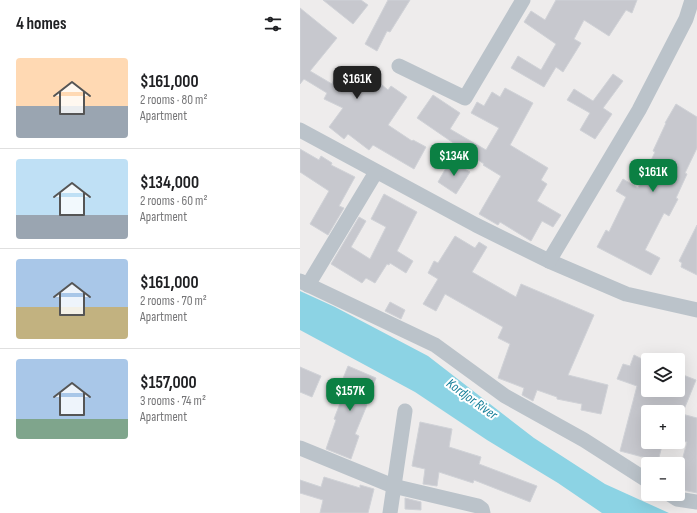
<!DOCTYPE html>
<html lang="en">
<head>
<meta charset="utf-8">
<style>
  :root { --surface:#fff; --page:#f6f6f6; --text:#202124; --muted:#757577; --line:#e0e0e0; --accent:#0b8043 }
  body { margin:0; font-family:"Sofia Sans Condensed",sans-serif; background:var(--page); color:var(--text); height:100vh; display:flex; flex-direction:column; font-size:15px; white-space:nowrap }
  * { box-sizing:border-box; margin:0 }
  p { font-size:13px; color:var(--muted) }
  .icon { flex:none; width:22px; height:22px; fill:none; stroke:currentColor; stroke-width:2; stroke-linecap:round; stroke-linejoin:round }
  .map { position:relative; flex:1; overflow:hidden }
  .sheet { display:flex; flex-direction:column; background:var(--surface); width:300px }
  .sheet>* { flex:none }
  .controls { position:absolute; left:341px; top:353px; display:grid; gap:8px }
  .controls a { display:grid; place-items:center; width:44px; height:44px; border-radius:4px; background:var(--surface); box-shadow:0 4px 16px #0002; font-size:20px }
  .price { position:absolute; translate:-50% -34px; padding:0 9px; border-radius:8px; background:var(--accent); color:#fff; font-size:13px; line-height:26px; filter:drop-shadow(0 1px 2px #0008) }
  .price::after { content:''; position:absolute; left:50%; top:24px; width:12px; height:9px; margin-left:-6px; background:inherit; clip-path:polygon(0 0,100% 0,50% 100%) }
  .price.selected { background:#222; color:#fff }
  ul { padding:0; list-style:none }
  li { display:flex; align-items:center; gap:12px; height:100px; padding:0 16px }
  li+li { border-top:1px solid var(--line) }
  li span { display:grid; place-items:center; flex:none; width:112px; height:80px; border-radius:4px; color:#555 }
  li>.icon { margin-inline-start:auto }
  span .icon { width:48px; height:48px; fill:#fffc; stroke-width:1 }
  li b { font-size:17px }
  h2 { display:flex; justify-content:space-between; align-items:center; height:48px; padding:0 16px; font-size:17px }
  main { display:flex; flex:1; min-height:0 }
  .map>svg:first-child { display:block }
  .water { fill:#8cd3e4 }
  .building { fill:#c7c8ce; stroke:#d0d2d7 }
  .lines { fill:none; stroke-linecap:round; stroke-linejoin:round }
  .minor { stroke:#bbc3ca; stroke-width:15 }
  .labels { text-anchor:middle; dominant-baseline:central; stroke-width:4; stroke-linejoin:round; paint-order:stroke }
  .water-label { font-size:14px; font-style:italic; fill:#177f99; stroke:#fff }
</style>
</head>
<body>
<main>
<section class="sheet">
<h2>4 homes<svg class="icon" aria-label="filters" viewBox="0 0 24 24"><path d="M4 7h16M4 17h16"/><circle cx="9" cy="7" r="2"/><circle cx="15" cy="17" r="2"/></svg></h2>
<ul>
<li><span style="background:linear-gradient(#ffd9b3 60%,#9aa5b1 0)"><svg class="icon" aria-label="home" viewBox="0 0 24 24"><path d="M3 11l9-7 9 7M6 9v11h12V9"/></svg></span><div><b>$161,000</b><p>2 rooms · 80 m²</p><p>Apartment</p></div></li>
<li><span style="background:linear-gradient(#bfe0f5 70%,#9aa5b1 0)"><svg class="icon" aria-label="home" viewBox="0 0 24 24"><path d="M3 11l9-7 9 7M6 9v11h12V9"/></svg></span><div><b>$134,000</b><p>2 rooms · 60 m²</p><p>Apartment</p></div></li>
<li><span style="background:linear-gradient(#a9c7e8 60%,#c2b280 0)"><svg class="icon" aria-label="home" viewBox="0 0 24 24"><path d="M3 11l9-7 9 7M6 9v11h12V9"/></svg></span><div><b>$161,000</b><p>2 rooms · 70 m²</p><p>Apartment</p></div></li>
<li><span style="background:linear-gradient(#a9c7e8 75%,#7fa58c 0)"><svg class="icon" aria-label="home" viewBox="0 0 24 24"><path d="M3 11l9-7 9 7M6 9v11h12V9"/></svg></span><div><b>$157,000</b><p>3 rooms · 74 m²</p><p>Apartment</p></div></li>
</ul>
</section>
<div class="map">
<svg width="397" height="513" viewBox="0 0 397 513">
  <rect width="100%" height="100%" fill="#eeecec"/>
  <path class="water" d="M0,291L35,307L128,356L234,438L305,484L369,513H302L258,483L187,440L115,392L0,330Z"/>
  <g class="building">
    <path d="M23,0H61L68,5L53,24Z"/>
    <path d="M88,0H110L90,32L87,31L77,51L65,44Z"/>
    <path d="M256,0H337L332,13L326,10L309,36L284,20L274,39L281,43L263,72L256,67L244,87L211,68L218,56L241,70L256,44L224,22L231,11L245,20Z"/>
    <path d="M0,8L37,38L10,71L32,84L34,79L54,90L68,73L88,90L91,86L107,97L88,125L112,141L113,140L126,147L114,169L73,145L69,150L48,134L44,139L29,127L43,108L24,99L27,93L4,79L0,84Z"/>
    <path d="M313,74L323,81L303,108L312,114L295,139L280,130L290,113L267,100L274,89L293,101Z"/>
    <path d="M205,88L233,103L210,145L248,168L241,180L247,184L237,201L261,215L253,227L242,221L231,241L200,222L198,225L179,214L201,176L183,165L184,164L117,118L133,95L160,113L150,129L186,150L199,128L171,113L177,102L184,106L192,92L200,97Z"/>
    <path d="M376,104L397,117V148L385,173L387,174L376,198L378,199L369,216L364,213L345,250L360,258L351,275L297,247L306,230L309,232L326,197L316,191L323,179L338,188L355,152L353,151L366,123H365Z"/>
    <path d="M0,149L19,160L21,156L32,163L31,165L55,177L39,206L44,208L28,235L10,224L29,191L0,172Z"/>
    <path d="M150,161L170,172L156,194L138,182Z"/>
    <path d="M84,194L117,212L97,251L113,261L106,273L90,263L89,265L87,264L75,283L66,278L62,283L31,264L59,217L66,221L51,247L70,259L86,227L71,219Z"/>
    <path d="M397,225V275L381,267L382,263L379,261Z"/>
    <path d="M155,236L175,248L179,242L187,247L172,272L216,297L221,284L294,315L268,375L308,385L301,414L281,410L282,404L257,399V397L237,390L233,401L222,395L224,388L198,378L210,344L198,338L203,327L145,294L136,311L123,304L138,279L128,273L134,261L138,263Z"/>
    <path d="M90,302L105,310L101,319L85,311Z"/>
    <path d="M334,355L344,360H348V390H378V373L396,380L383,412H348V442H363L358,461L320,451L337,386L317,379L323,364L330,366Z"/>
    <path d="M48,366L76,378L65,404L67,405L55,434L59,436L51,459L26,449L36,420L34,419L46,388L40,386Z"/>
    <path d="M0,367L21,376L12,397L0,392Z"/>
    <path d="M382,414L397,418V493L378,489V476L387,442L378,440V429Z"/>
    <path d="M120,422L152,429L149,447L181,457L179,464L237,486L230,502L174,480L173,483L139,472L137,486L123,484L125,469L112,466Z"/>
    <path d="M24,477L60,488V485L74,489L68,513H20L23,500L0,493V480L21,487Z"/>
    <path d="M105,498L121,502V510L105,509Z"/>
  </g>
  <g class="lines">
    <g class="minor">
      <path d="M99,66L165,98L223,0"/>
      <path d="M0,130L176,225L249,261L326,294L397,310"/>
      <path d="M249,261L339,110L386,19L392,0"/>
      <path d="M0,281L135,345L205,396L284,440L348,481"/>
      <path d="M8,285L76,172"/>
      <path d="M0,448L93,486L178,506L182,509L183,513"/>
      <path d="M369,494L377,499L397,502"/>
      <path d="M90,513L105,411"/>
    </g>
  </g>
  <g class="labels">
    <g class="water-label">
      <text transform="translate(172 399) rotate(36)">Kordjor River</text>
    </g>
  </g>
</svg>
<div class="controls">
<a><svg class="icon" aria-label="layers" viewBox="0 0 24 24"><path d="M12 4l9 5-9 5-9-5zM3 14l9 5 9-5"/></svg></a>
<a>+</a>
<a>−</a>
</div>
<b class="price selected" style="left:57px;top:100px">$161K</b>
<b class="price" style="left:154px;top:177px">$134K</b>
<b class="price" style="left:353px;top:193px">$161K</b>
<b class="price" style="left:50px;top:412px">$157K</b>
</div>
</main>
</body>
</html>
